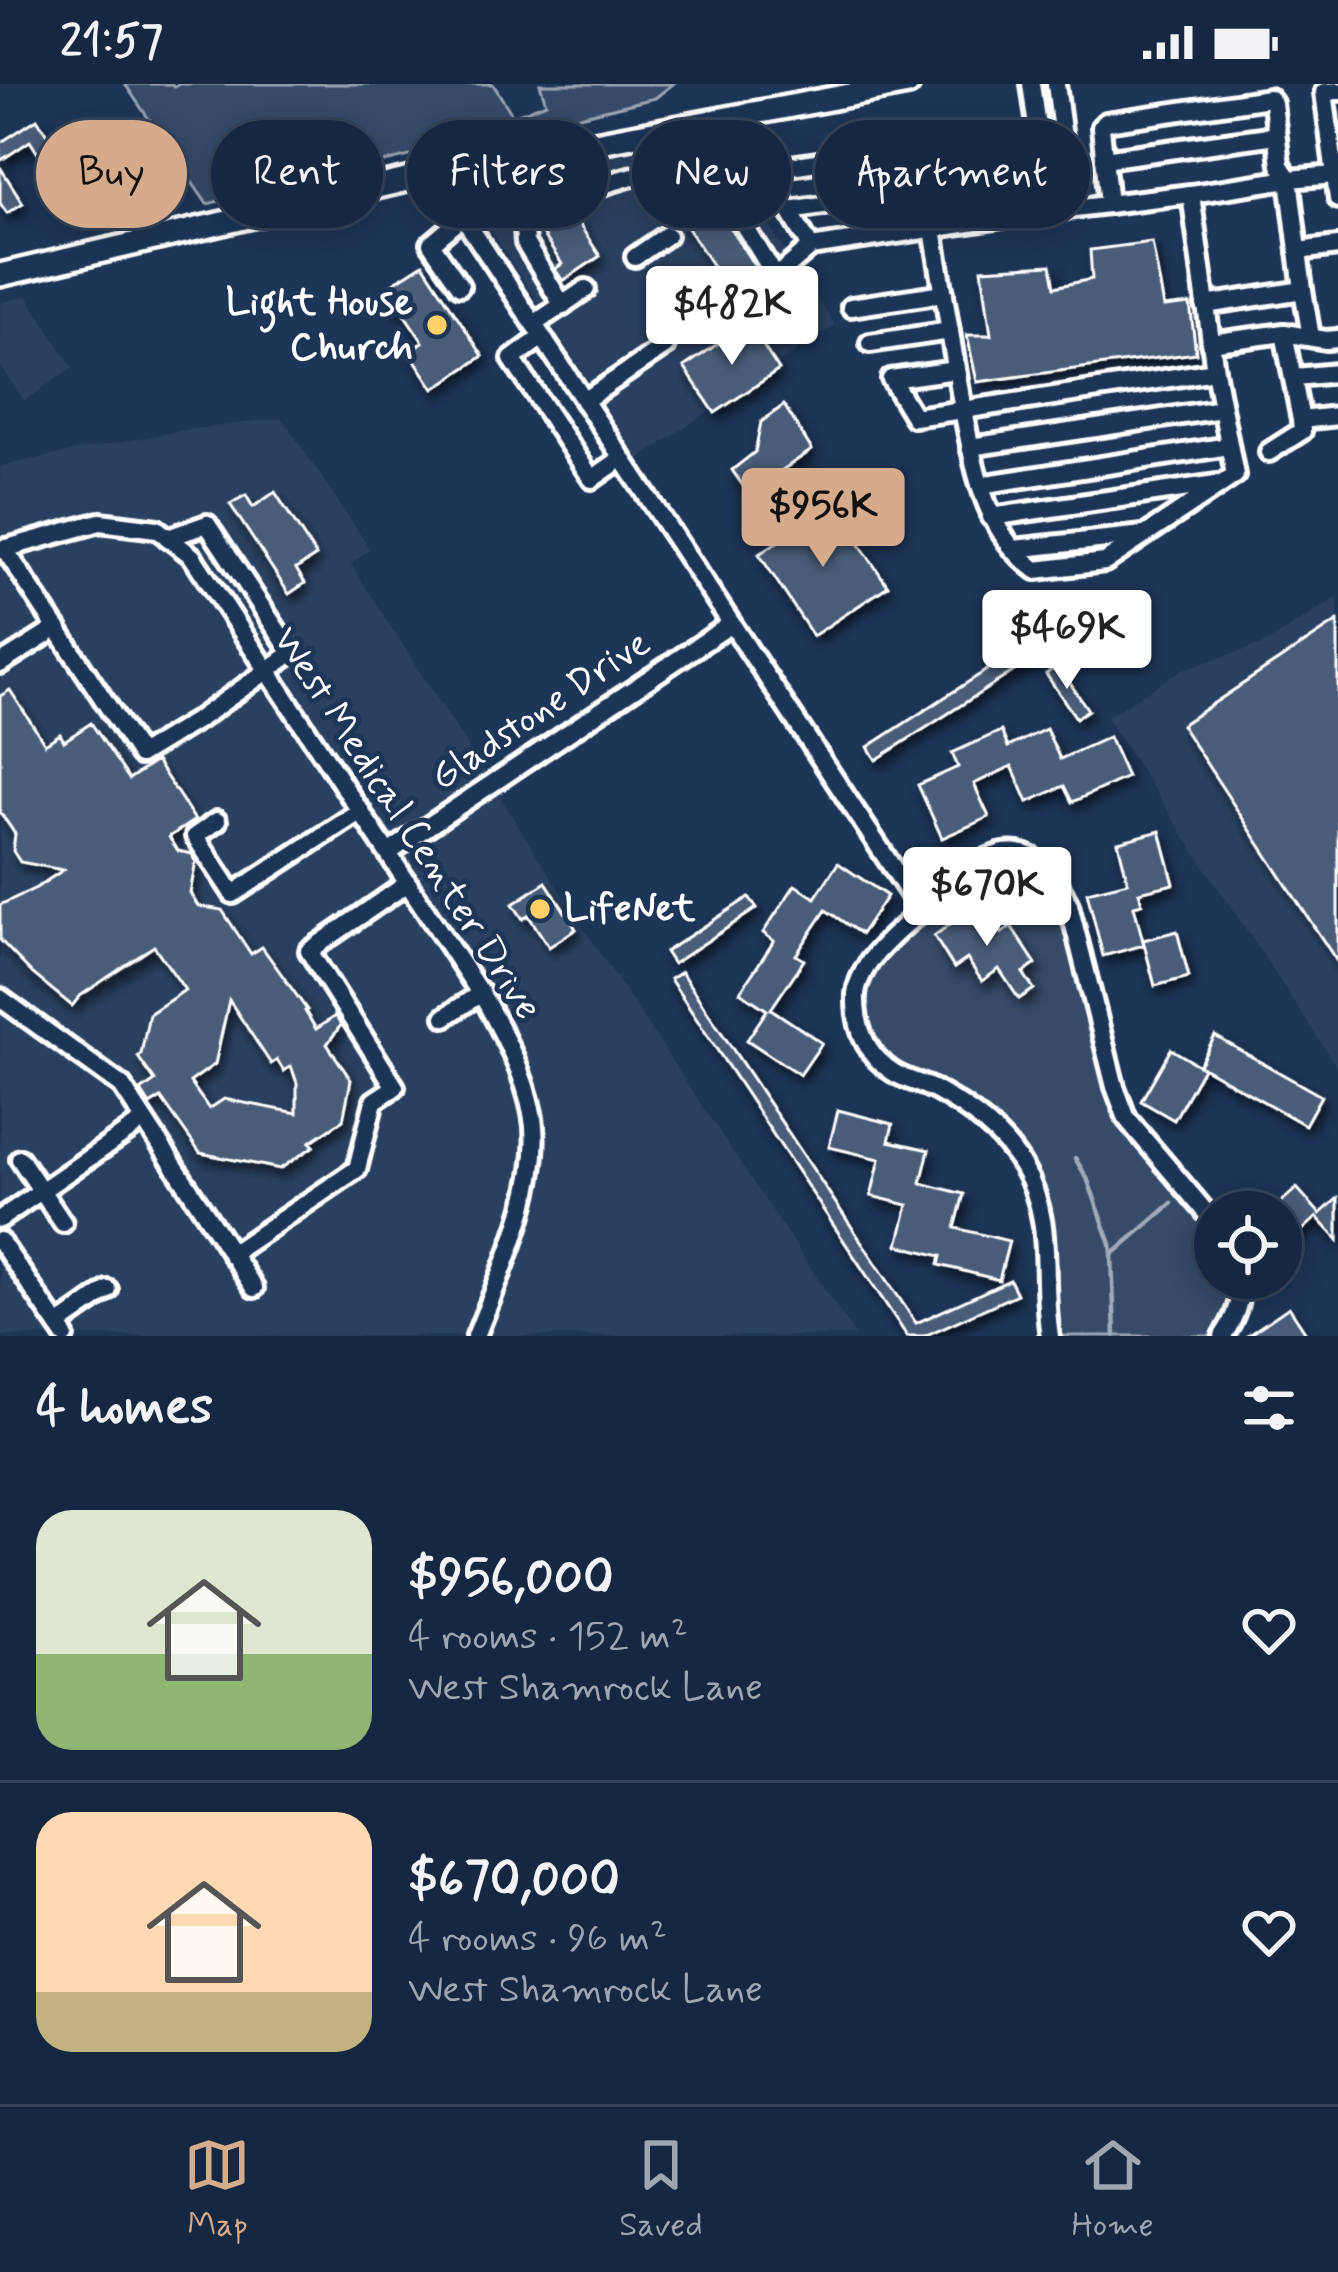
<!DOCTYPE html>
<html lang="en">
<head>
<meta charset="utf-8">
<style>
  :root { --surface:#162841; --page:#1f3048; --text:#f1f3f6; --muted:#9ea6b1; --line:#35445a; --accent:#d6ab8b }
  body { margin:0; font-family:Mynerve,sans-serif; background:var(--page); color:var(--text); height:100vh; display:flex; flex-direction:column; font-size:45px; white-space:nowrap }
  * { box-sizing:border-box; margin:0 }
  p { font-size:39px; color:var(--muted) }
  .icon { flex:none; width:66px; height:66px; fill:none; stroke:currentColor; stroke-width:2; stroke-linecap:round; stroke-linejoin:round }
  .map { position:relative; height:1252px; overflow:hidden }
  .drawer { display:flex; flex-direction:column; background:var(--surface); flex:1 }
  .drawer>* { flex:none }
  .hud { position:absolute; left:36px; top:36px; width:1266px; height:108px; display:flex; gap:24px }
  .controls { position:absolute; left:1194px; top:1107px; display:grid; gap:24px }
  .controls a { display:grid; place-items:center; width:108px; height:108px; border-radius:50%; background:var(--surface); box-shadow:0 6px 30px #0003,0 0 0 3px var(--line); font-size:60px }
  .price { position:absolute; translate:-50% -102px; padding:0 27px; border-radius:12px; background:#fff; color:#222; font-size:39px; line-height:78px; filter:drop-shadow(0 3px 6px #0008) }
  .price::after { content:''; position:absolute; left:50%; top:72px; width:36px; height:27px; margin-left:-18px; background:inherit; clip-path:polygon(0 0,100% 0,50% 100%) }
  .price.current { background:var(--accent); color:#111 }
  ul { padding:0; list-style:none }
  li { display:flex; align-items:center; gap:36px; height:300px; padding:0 36px }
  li+li { border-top:3px solid var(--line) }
  li span { display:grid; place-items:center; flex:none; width:336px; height:240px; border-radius:36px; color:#555 }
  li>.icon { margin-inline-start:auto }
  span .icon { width:144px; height:144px; fill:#fffc; stroke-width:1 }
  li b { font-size:51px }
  h2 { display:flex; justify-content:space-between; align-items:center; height:144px; padding:0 36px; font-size:51px }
  .tag { padding:0 42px; border-radius:54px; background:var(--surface); box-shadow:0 6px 30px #0003,0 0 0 3px var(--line); font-size:42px; line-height:108px }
  .tag.current { background:var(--accent); color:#111 }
  .status { display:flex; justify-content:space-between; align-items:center; height:84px; padding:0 60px; background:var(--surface); direction:ltr }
  .status svg { height:33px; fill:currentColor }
  .dock { display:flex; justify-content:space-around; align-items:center; height:168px; border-top:3px solid var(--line); background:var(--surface); font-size:33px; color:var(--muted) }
  .dock a { display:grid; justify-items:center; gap:6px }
  .dock .current { color:var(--accent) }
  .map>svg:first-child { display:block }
  .built { fill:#2a4161 }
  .green { fill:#364b69; stroke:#9aa5b4; stroke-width:3 }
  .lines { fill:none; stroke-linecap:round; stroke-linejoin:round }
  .stream { stroke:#a0aab8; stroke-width:4.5 }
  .building { fill:#4a5d79; stroke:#fff; stroke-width:3; fill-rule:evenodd; filter:url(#shadow) }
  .minor-casing { stroke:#fff; stroke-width:26 }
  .major-casing { stroke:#fff; stroke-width:30 }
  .minor { stroke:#1d3557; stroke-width:16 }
  .major { stroke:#1d3557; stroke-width:21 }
  .poi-dot { fill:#ffd166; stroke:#1d3557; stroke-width:4.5 }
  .labels { text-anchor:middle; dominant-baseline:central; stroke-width:10; stroke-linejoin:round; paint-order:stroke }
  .poi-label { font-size:39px; font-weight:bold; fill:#fff; stroke:#1d3557; text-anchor:end }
  .street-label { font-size:39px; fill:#fff; stroke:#1d3557 }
</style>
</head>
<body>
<div class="status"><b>21:57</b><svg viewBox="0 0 49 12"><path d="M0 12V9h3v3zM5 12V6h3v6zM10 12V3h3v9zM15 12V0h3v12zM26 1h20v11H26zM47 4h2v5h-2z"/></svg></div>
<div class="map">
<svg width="1338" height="1252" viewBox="0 0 1338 1252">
  <defs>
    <filter id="shadow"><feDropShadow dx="4" dy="7" stdDeviation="6" flood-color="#0009"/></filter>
  </defs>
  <rect width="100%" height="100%" fill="#1d3557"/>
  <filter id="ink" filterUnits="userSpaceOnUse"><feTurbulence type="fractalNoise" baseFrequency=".00833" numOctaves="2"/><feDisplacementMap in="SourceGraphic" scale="24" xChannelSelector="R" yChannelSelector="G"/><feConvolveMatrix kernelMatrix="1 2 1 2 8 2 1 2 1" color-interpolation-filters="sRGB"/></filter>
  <g filter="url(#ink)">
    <g class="built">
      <path d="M710,52L835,241L639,375L461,101Z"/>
      <path d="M27,212L73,284L24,317L0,281V219Z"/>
      <path d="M282,334L370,465L351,480L605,877L856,1252H0V382L178,347Z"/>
      <path d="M1338,513V985L1106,633L1183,585L1264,560Z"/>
    </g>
    <g class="green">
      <path d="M125,0H172L174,3L179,0H493L513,32L546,19L540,0H673L655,14L207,120Z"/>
      <path d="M1006,778L1020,779L1036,785L1055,806L1085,915L1138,1060L1215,1150V1194H1234C1234,1216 1227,1235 1212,1252H1060L1056,1238L1053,1143L1044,1108L1030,1080L1011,1054L984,1026L956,1007L902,986L891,978L876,962L866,935V906L882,875L983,786Z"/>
    </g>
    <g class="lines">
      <g class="stream">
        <path d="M1075,1074L1087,1094L1111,1160L1112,1169"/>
        <path d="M1115,1252L1112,1171L1172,1119"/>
      </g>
    </g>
    <g class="building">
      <path d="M37,35L70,86L55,96L30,57L0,77V59Z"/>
      <path d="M102,37L128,78L106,92L96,75L105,69L90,45Z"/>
      <path d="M0,83L23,119L7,129L0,119Z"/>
      <path d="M698,91L755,183L726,202L667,112Z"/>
      <path d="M569,125L600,172L563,197L555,185L562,180L540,147Z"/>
      <path d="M1152,158L1164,223L1190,220L1196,269L977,298L967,251H991L982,185L1051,181L1055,203L1092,195L1090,166Z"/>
      <path d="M423,180L483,272L434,305L409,267L423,258L398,221L393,224L381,207Z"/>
      <path d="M748,239L779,286L715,329L684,283Z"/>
      <path d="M784,321L812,366L748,409L732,386L755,368L761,338Z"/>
      <path d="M275,408L316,472L296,485L305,499L289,510L230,420L246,411L253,423Z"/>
      <path d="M833,421L888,502L813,552L759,470Z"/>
      <path d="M1338,537V879L1181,641Z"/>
      <path d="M1030,558L1039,571L876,676L868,663Z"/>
      <path d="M1058,581L1088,626L1076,634L1046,590Z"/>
      <path d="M10,606L45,660L60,650L64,657L91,639L129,695L156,677L195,736L169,753L178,767L192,770L196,777L190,809L198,822L222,826L251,870L262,863L307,926L305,927L316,945L335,932L341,941L327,960L351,996L343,1036L310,1058L314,1062L280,1085L200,1069L161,1014L150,1021L141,1007L155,997L138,973L141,970L149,930L185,906L154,862L80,912L72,922L33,890L0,856V821L36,804L63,786L20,778L13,767L15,750L0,728V612ZM229,916L271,980L277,976L284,987L291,982L297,999V1029L224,1015L209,1025L190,998L215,980Z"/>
      <path d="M1046,645L1060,675L1109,653L1127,693L1072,718L1064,702L1028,718L1012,682L974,700L989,733L942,754L918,701L958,683L952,669L1001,647L1008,663Z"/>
      <path d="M1160,747L1174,800L1139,808L1142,820L1134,822L1144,861L1103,872L1087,808L1128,798L1118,758Z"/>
      <path d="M838,779L887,812L861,850L826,826L796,871L804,876L771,925L822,959L800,991L747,956L767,926L740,908L774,857L763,849L795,801L815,814Z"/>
      <path d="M546,798L576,845L549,863L528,831L523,835L513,820Z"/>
      <path d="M749,813L757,824L673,880L665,868Z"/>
      <path d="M981,818L1002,849L1011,842L1036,880L1023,889L1034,905L1019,915L999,885L982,897L967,875L954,884L934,852Z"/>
      <path d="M1177,847L1189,893L1155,902L1143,856Z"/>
      <path d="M681,888L916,1239L1010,1196L1017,1210L924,1252H907L670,895Z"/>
      <path d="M1215,952L1321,1012L1305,1041L1199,981Z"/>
      <path d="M1171,965L1203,984L1174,1036L1141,1017Z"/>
      <path d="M838,1026L893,1040L889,1057L929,1066L921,1099L964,1110L955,1144L1009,1157L999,1196L939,1181L941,1172L898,1161L908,1121L871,1112L880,1075L829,1063Z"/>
      <path d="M1297,1104L1320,1130L1338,1114V1156L1317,1133L1281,1166V1128H1270Z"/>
      <path d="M1289,1223L1308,1252H1247Z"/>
    </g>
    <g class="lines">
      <g class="minor-casing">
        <g id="minor">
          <path d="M1031,0L1049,127"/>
          <path d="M1056,0L1072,124"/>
          <path d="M1338,7L1324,8L1335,91L1338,90"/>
          <path d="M1104,75L1276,51"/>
          <path d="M441,88L463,133L922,828"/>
          <path d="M1109,120L1101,43L1106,38L1269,14L1273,19L1280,81L1289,95L1191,110"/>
          <path d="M789,126L763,86L999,51L1007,94"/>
          <path d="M811,163L789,126L1007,94L1014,132"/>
          <path d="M1298,167L1338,162"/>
          <path d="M635,173L667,151"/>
          <path d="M460,202L431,160L463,133"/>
          <path d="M1303,206L1289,95L1335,91L1338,115"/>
          <path d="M1205,221L1303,206L1311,253"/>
          <path d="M563,222L525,159L524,144L562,113L629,93L704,77L776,193L811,163L1049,127L1191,110L1215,287L963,326L933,145"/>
          <path d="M851,223L944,209"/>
          <path d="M534,240L586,205"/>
          <path d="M1284,249L1301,336L1338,332"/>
          <path d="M542,253L512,275L592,395L622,374"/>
          <path d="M870,259L950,247"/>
          <path d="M1210,259L1284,249L1326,256L1338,255"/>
          <path d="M956,286L891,295L914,333L963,326C975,385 984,448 1036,486L1105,478L1235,391L1215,287"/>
          <path d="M1295,293L1338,289"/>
          <path d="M584,317L665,262"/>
          <path d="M970,363L1222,325"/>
          <path d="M1269,368L1302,347L1301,336"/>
          <path d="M980,401L1229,362"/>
          <path d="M991,433L1216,400"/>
          <path d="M4,464L140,671L199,635L292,569L207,440L168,454"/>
          <path d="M1014,465L1144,451"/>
          <path d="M0,466L100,438L157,445L192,472L486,918C505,953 524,989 532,1029C546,1096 500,1190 476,1252"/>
          <path d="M0,580L57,544"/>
          <path d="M217,737L195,752L233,810L361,727"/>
          <path d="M388,769L731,540"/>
          <path d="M0,914L122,1002L254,1204"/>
          <path d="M445,933L481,909"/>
          <path d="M20,1075L63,1139"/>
          <path d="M0,1135L143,1037"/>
          <path d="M0,1157L65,1252"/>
          <path d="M231,1170L357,1085L374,1017L395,1003L309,867L408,799"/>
          <path d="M58,1241L108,1206"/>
          <path d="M1050,1252C1040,1193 1056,1139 1023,1083C1002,1048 970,1025 935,1006C921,999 905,996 893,988C865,970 855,942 856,910C857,899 864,886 870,877C892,848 930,821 958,798C967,791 976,780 986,775C988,774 1002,769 1004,769C1039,765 1057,793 1069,821L1115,1003L1127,1035L1215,1139"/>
          <path d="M1223,1252C1235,1234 1241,1217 1241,1194"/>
        </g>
      </g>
      <g class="major-casing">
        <path id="major" d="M0,191L441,88L908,0"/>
      </g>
      <use href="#minor" class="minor"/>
      <use href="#major" class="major"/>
    </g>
  </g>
  <g class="poi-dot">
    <circle cx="437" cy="241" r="12"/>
    <circle cx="540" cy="825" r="12"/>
  </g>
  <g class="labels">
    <g class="poi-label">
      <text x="413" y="219">Light House<tspan x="413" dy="45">Church</tspan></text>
      <text x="564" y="825" text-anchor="start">LifeNet</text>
    </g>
    <g class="street-label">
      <text transform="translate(541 627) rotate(-34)">Gladstone Drive</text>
      <text transform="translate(406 740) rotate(57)">West Medical Center Drive</text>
    </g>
  </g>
</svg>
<div class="controls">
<a><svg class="icon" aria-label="locate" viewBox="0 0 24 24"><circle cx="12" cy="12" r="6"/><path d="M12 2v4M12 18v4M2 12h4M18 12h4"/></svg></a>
</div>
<b class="price" style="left:732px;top:284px">$482K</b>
<b class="price current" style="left:823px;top:486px">$956K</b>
<b class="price" style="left:1067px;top:608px">$469K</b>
<b class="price" style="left:987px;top:865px">$670K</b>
<div class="hud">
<a class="tag current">Buy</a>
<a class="tag">Rent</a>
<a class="tag">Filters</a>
<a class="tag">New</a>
<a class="tag">Apartment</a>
</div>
</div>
<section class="drawer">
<h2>4 homes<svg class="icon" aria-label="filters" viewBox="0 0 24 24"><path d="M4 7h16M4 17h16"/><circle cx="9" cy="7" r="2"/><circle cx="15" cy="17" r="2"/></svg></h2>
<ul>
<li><span style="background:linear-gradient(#dfe7d0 60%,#8fb573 0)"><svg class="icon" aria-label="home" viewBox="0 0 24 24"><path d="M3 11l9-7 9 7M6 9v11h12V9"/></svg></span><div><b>$956,000</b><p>4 rooms · 152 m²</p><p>West Shamrock Lane</p></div><svg class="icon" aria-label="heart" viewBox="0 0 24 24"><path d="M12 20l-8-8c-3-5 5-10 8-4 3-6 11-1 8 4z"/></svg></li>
<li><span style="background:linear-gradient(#ffd9b3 75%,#c2b280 0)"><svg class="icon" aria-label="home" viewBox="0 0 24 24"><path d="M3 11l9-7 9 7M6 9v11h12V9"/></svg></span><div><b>$670,000</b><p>4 rooms · 96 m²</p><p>West Shamrock Lane</p></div><svg class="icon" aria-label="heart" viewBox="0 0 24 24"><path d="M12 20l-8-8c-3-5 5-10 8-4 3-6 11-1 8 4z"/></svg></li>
</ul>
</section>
<nav class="dock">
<a class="current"><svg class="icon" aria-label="map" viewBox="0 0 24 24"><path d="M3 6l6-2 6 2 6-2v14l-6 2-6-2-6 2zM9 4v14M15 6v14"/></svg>Map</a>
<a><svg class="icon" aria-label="saved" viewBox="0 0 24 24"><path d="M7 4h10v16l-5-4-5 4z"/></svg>Saved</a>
<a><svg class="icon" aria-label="home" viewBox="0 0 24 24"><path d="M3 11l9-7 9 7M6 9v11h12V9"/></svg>Home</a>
</nav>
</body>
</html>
